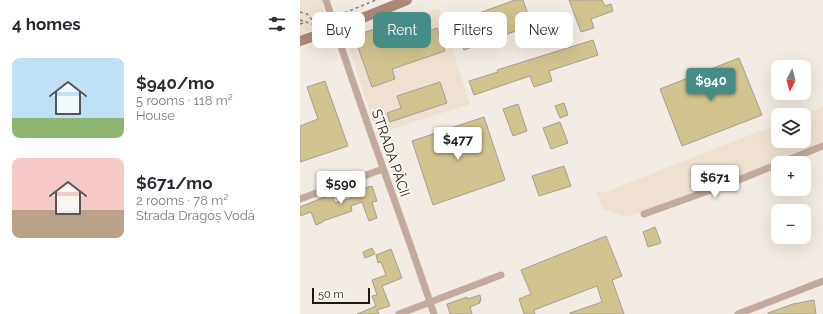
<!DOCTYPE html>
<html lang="en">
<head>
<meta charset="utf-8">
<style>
  :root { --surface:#fff; --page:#f7f7f7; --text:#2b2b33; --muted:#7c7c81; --accent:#468d87 }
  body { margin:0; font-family:Raleway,sans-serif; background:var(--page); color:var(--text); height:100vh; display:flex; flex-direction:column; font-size:15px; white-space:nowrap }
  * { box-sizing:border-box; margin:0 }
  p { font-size:13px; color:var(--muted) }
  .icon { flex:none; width:22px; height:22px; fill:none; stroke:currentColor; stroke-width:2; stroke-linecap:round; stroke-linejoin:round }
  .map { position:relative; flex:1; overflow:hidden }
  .drawer { display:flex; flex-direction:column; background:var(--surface); width:300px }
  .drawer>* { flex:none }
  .banner { position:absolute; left:12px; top:12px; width:380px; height:36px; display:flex; gap:8px }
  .needle { width:26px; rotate:186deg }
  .controls { position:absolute; left:471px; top:60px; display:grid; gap:8px }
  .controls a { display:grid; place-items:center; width:40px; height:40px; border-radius:8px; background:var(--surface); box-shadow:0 4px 16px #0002; font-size:20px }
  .scale { position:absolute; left:12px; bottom:10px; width:58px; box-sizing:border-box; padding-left:4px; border:2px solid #1b1815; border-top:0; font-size:11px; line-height:14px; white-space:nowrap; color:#1b1815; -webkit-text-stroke:3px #fefaf5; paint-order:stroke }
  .price { position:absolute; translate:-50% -34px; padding:0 9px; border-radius:4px; background:#fff; color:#222; font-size:13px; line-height:26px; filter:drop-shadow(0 1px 2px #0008) }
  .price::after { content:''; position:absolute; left:50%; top:24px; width:12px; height:9px; margin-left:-6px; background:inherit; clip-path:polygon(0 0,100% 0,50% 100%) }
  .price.active { background:var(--accent); color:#fff }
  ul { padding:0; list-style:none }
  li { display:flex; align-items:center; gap:12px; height:100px; padding:0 12px }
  li span { display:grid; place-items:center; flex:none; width:112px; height:80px; border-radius:8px; color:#555 }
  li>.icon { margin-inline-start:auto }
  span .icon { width:48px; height:48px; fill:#fffc; stroke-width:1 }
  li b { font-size:17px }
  h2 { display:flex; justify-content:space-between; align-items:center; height:48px; padding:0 12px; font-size:17px }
  .pill { padding:0 14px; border-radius:8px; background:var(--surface); box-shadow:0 4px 16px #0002; font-size:14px; line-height:36px }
  .pill.active { background:var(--accent); color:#fff }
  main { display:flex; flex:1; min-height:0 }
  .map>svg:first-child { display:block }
  .built { fill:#eee1d2 }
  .building { fill:#d2c48e; stroke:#a19f95 }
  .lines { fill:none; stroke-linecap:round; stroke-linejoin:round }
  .path { stroke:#837e79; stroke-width:1.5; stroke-dasharray:3 3; stroke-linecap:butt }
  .street { stroke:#c2aa9f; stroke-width:7 }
  .secondary { stroke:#ac8a78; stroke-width:10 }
  .labels { text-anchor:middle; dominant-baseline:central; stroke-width:3.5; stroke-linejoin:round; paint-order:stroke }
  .street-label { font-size:14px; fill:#1b1815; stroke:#fefaf5 }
</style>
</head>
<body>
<main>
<section class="drawer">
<h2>4 homes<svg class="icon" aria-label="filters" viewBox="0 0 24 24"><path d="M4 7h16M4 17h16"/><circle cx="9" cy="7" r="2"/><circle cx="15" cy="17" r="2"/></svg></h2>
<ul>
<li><span style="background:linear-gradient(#bfe0f5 75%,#8fb573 0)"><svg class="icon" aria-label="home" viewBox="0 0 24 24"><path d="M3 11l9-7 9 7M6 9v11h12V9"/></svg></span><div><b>$940/mo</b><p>5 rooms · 118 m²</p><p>House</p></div></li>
<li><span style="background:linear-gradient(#f6c9c9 65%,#b9a48a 0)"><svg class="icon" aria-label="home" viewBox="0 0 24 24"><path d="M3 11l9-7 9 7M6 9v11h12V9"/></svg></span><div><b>$671/mo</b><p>2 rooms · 78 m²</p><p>Strada Dragoș Vodă</p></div></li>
</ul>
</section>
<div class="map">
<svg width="523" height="314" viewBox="0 0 523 314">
  <rect width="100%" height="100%" fill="#f3ece4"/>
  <g class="built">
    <path d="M0,0H22L26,25L0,35Z"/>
    <path d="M139,8L170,104L77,134L46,38Z"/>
    <path d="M523,107V145L344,212L325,217L303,209L297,192H306L478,124V141H504V115H502Z"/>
  </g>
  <g class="building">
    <path d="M215,0H223L232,25L164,50L154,22Z"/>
    <path d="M269,0H302L305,6L311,4L313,11L291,19L294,28L281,32Z"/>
    <path d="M93,23L99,41L137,28L145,51L92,69L95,79L72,87L54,36Z"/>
    <path d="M293,40L298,55L249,71L252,81L234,87L230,76L174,95L169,81L198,72L197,70Z"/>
    <path d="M439,58L462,115L382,146L360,89Z"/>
    <path d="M25,81L48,146L0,162V126L18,119L7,87Z"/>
    <path d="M140,82L147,103L90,122L87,113L101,108L97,96Z"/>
    <path d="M264,103L268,115L260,118L255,106Z"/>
    <path d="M218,104L227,131L213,136L203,109Z"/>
    <path d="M184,117L205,180L133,205L112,141Z"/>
    <path d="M260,122L268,143L251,149L243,128Z"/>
    <path d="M264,166L271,186L239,196L232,176Z"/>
    <path d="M55,185L57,190L72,186L77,201L72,202L77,218L69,221L62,202L51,206L52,211L23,221V222L16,225L11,212L0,216V207L32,194L35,203L52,198L48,187Z"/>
    <path d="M355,227L361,243L348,247L343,232Z"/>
    <path d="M306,236L322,276L312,280L324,314H270V313L302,302L297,286L234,310L235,314H224L219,299L231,294L221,270Z"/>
    <path d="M72,248L75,254L65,258L63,252Z"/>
    <path d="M91,249L102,278L82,286L90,306L77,310L79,314H57L76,306L72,296L77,295L72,280L86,275L81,262L78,263L76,255Z"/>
    <path d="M180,295L181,301H179L180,303L170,307L172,314H150L147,304L167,297V299Z"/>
    <path d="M514,300L516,314H468V313L493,304Z"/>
  </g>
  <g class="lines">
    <g class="path">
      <path d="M0,12L7,14L17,25"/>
      <path d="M39,15L76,0"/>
      <path d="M0,20L18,26"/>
      <path d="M0,24L6,22"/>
    </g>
    <g class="street">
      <path d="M26,0C59,106 99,209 134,314"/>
      <path d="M480,163L523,146"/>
      <path d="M0,199L83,169"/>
      <path d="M344,214L436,181L478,164"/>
      <path d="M99,314L201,275"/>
      <path d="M438,314L523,281"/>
    </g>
    <path class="secondary" d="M0,41L35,29L107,0"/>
  </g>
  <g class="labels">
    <g class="street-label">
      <text transform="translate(91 153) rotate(71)">STRADA PĂCII</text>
    </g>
  </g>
</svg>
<div class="controls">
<a><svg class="needle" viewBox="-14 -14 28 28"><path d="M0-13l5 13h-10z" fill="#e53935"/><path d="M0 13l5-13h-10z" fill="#7c7c81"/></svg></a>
<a><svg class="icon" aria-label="layers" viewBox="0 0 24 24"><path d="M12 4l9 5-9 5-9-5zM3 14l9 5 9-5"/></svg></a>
<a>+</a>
<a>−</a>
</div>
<div class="scale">50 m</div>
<b class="price active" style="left:411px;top:102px">$940</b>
<b class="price" style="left:158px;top:161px">$477</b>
<b class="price" style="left:415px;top:199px">$671</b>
<b class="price" style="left:41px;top:205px">$590</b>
<div class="banner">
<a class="pill">Buy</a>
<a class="pill active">Rent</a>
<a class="pill">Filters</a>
<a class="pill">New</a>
</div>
</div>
</main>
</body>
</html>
